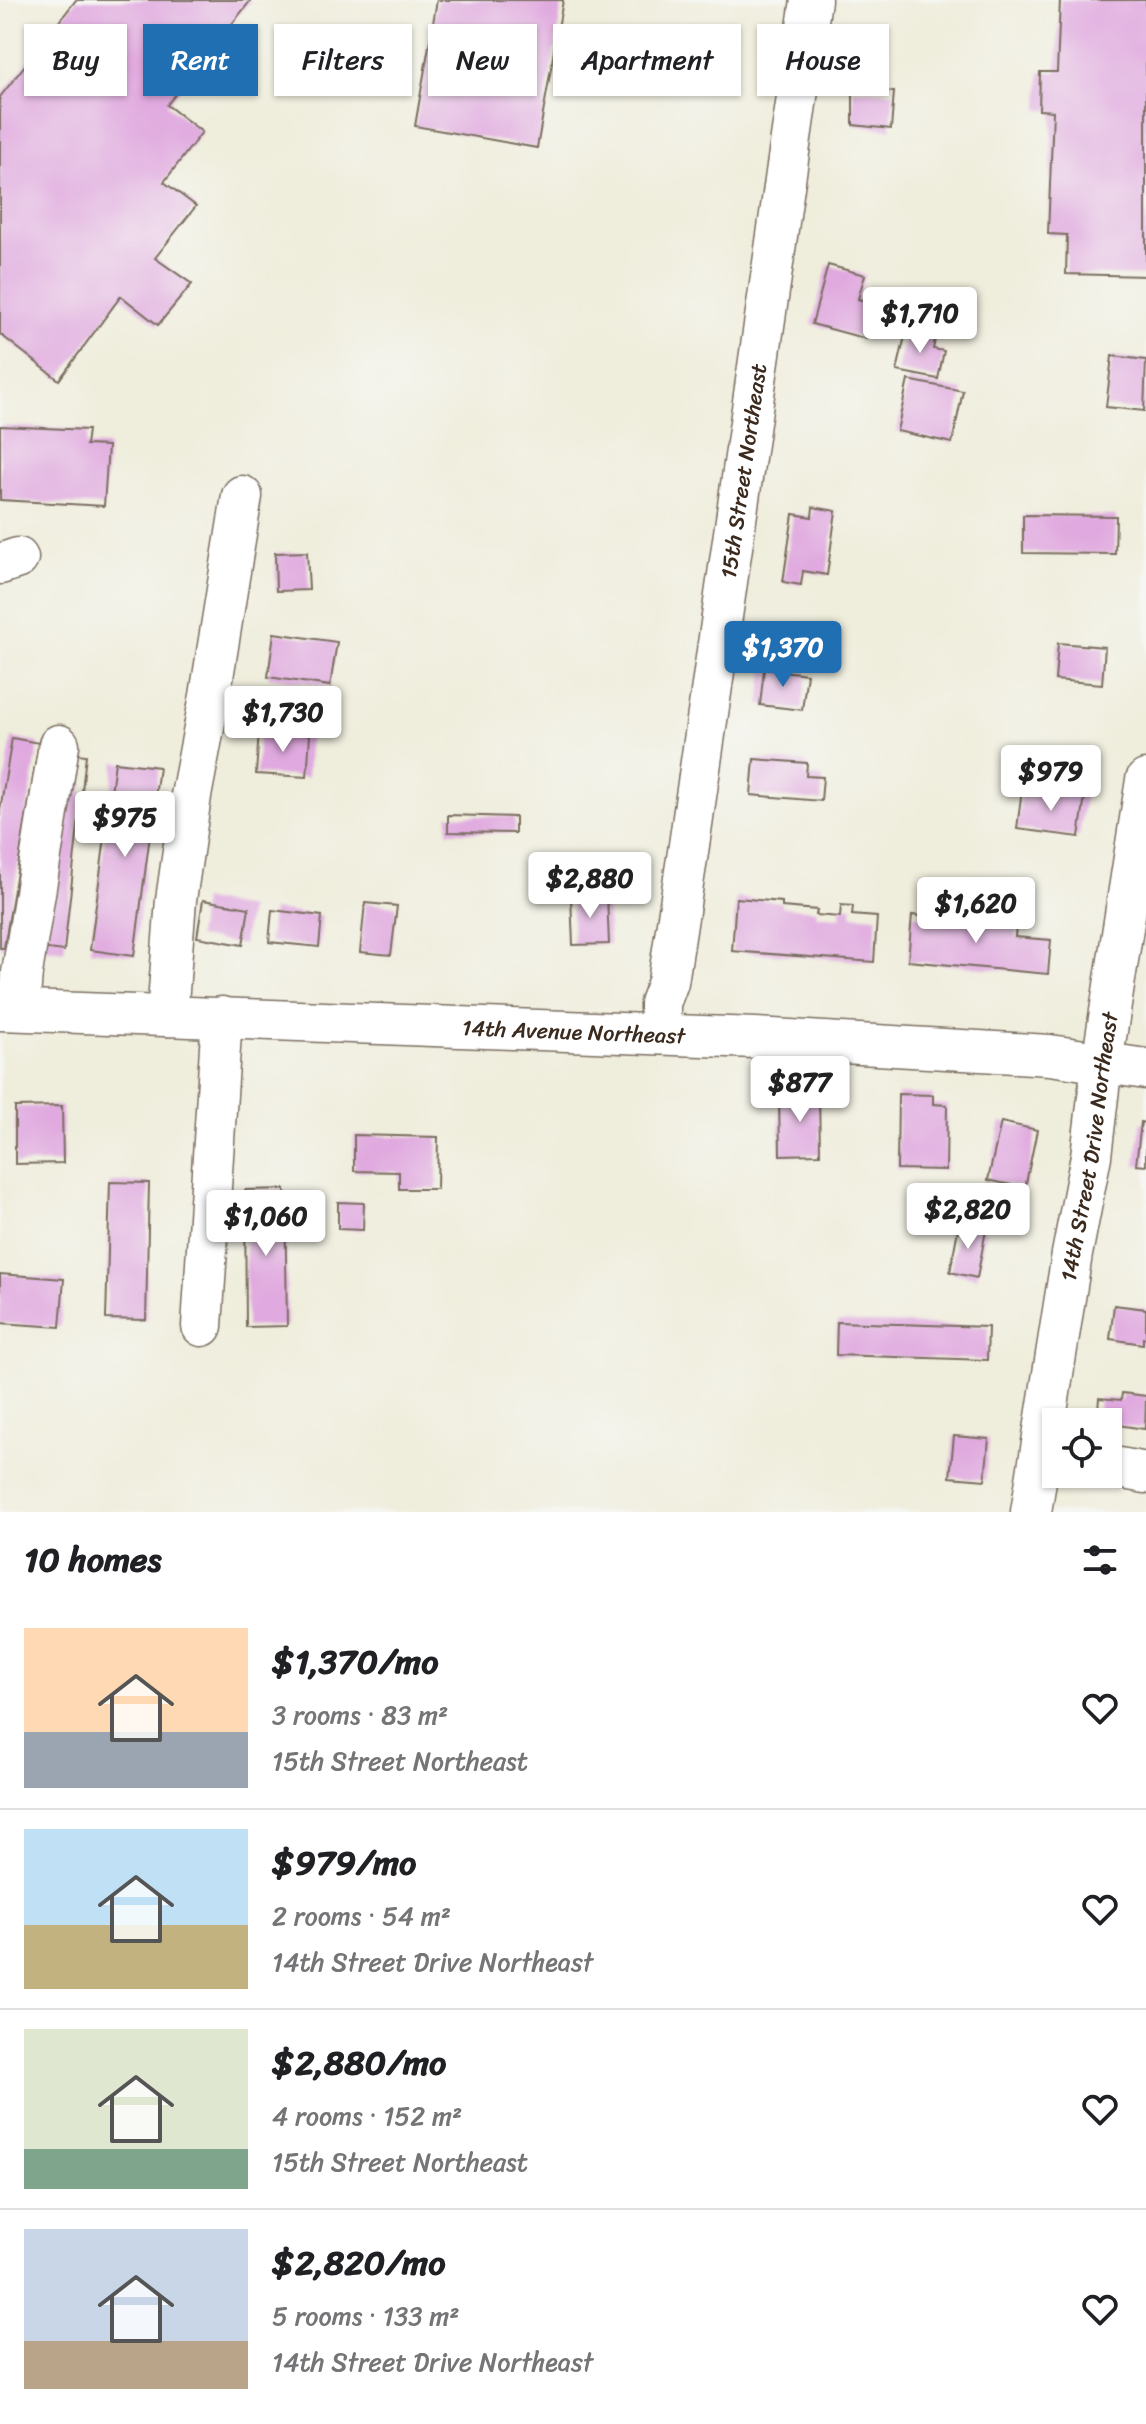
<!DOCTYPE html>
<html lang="en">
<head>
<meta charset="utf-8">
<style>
  :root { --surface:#fff; --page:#f6f6f6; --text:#202124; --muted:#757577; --line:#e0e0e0; --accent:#1f6fb2 }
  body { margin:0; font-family:Sriracha,sans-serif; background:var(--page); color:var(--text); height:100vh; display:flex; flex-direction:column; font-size:30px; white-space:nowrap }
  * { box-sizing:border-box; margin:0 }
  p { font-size:26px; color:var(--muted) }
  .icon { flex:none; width:44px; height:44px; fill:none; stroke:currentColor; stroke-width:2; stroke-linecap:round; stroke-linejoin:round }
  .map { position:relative; height:1512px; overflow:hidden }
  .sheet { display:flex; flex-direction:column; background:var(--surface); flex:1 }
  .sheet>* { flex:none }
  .hud { position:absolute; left:24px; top:24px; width:1098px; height:72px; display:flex; gap:16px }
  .controls { position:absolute; left:1042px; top:1408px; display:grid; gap:16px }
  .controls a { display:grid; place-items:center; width:80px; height:80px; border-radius:0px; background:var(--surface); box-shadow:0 2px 6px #0004; font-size:40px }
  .price { position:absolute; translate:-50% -68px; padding:0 18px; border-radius:8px; background:#fff; color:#222; font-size:26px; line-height:52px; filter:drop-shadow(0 2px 4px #0008) }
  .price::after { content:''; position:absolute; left:50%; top:48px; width:24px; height:18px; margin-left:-12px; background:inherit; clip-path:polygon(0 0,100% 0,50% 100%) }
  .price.current { background:var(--accent); color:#fff }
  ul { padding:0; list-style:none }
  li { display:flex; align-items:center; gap:24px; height:200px; padding:0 24px }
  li+li { border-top:2px solid var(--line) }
  li span { display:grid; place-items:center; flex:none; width:224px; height:160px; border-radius:0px; color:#555 }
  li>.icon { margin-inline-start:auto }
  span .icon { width:96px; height:96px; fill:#fffc; stroke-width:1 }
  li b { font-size:34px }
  h2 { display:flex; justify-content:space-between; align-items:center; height:96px; padding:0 24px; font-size:34px }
  .tag { padding:0 28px; border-radius:0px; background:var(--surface); box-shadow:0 2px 6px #0004; font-size:28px; line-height:72px }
  .tag.current { background:var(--accent); color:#fff }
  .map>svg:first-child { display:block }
  .building { fill:#e0a9df }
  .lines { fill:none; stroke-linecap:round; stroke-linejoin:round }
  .minor-casing { stroke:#7a6e60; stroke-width:43 }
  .minor { stroke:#fff; stroke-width:40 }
  .labels { text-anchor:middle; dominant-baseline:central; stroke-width:8; stroke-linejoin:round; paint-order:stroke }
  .street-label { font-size:22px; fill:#3b2a1e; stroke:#f6f6f2 }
</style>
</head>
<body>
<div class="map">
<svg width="1146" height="1512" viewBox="0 0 1146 1512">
  <rect width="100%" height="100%" fill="#f6f6f2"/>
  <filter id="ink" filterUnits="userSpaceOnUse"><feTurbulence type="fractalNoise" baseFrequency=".0125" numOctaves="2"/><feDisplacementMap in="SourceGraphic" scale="16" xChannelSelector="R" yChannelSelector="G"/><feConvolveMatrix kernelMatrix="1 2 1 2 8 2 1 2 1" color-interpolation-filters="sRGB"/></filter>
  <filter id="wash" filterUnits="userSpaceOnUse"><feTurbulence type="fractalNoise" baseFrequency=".006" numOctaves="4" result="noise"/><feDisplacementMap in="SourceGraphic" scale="32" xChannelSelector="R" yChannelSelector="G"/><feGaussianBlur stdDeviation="1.8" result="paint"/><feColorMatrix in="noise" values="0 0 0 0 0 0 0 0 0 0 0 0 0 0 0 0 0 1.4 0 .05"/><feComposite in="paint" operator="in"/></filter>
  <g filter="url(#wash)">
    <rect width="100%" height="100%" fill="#efeddb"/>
    <g id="blocks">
      <g class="building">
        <path d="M76,0H251L167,105L202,132L164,182L196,206L155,258L192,284L158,325L121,296L59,380L0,334V97Z"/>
        <path d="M437,0H563L537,148L415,126Z"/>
        <path d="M1060,0H1146V276L1066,274L1067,235L1048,234L1053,111L1039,110L1040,72H1057Z"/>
        <path d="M853,89L894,92L891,129L853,125Z"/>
        <path d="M828,265L865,275L858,299L877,305L867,339L812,324Z"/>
        <path d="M907,327L936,334L933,349L944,351L938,379L897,371Z"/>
        <path d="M1112,356L1146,360L1144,411L1106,407Z"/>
        <path d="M908,380L963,391L952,443L897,431Z"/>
        <path d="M0,426L88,430L86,445L108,446L104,506L0,500Z"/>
        <path d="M813,507L836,511L827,575L803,571L801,585L783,582L793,514L812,517Z"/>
        <path d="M1023,515L1116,516L1115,554L1023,553Z"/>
        <path d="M307,552L309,590L276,591L275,553Z"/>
        <path d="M274,633L337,642L330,686L268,677Z"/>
        <path d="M1058,643L1105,647L1102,684L1055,680Z"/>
        <path d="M764,669L807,674L802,710L760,705Z"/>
        <path d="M259,731L310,735L307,777L256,774Z"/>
        <path d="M12,738L39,743L4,948H0V810Z"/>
        <path d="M62,752L86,755L64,951L39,948Z"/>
        <path d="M754,759L807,763L806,776L823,777L821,801L751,795Z"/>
        <path d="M115,762L159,767L134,956L90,950Z"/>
        <path d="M1022,789L1085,796L1079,837L1017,829Z"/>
        <path d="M448,815L515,817V833L448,832Z"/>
        <path d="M607,895L609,944L573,945L571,896Z"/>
        <path d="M736,898L782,902V907L817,910L816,915L840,917L841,905L853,906L852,915L877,917L874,962L732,951Z"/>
        <path d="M203,900L249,908L243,945L197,937Z"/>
        <path d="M365,903L397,906L391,955L360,952Z"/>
        <path d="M272,910L322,916L319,947L269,942Z"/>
        <path d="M974,913L988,914L987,922L1016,925L1015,937L1051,940L1048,974L908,961L912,915L973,923Z"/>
        <path d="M819,1094L820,1154L780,1155L779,1095Z"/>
        <path d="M898,1094L933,1095V1104L947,1105L946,1170L897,1169Z"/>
        <path d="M62,1106L63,1163L15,1164V1107Z"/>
        <path d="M1001,1122L1037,1130L1025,1188L988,1180Z"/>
        <path d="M1141,1122L1146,1123V1166L1136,1165Z"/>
        <path d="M354,1135L438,1137L437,1189H399V1172L354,1171Z"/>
        <path d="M110,1182L149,1183L146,1320L106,1319Z"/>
        <path d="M285,1189L287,1326L246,1327L245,1190Z"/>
        <path d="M338,1202L364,1203L363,1230L338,1229Z"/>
        <path d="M959,1224L986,1230L977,1278L950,1272Z"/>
        <path d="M0,1274L64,1279L60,1327L0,1323Z"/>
        <path d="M1114,1305L1146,1309V1338H1143V1344L1110,1339Z"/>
        <path d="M837,1322L988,1327L987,1360L836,1355Z"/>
        <path d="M1122,1393L1146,1396L1145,1429L1097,1422L1099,1398L1121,1400Z"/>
        <path d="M954,1436L989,1439L985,1480L950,1477Z"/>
      </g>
    </g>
  </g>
  <g filter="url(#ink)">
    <use href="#blocks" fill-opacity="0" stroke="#7a6e60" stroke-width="2"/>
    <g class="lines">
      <g class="minor-casing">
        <g id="minor">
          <path d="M0,564L18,558"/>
          <path id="s1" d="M0,1010L756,1038L1050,1055L1146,1069"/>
          <path d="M19,1010L22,973L59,745"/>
          <path d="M167,1016L176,900L191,796L210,696L242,496"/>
          <path id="s2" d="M660,1034V1003L668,982L688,852L811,0"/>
          <path d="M202,1326L222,1017"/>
          <path d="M1108,1466L1146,1473"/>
          <path id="s3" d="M1031,1512L1072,1254L1091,1156L1102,1063L1146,780"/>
        </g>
      </g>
      <use href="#minor" class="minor"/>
    </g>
  </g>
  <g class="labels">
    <g class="street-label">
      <text stroke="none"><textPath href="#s2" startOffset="570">15th Street Northeast</textPath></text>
      <text stroke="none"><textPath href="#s1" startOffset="574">14th Avenue Northeast</textPath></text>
      <text stroke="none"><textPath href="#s3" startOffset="370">14th Street Drive Northeast</textPath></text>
    </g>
  </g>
</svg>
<div class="controls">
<a><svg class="icon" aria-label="locate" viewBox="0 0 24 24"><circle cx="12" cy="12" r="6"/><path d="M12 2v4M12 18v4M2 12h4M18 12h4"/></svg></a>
</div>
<b class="price" style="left:920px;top:355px">$1,710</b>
<b class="price current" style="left:783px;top:689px">$1,370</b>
<b class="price" style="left:283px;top:754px">$1,730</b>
<b class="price" style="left:1051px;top:813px">$979</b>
<b class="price" style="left:125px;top:859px">$975</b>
<b class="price" style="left:590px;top:920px">$2,880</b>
<b class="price" style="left:976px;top:945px">$1,620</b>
<b class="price" style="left:800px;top:1124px">$877</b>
<b class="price" style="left:968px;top:1251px">$2,820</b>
<b class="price" style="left:266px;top:1258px">$1,060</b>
<div class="hud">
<a class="tag">Buy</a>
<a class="tag current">Rent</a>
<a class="tag">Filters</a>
<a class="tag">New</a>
<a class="tag">Apartment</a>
<a class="tag">House</a>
</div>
</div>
<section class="sheet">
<h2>10 homes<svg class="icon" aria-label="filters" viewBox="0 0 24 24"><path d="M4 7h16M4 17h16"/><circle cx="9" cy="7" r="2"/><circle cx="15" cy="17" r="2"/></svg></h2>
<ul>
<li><span style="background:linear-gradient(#ffd9b3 65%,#9aa5b1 0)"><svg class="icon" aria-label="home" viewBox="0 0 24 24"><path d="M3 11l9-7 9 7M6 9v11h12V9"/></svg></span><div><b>$1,370/mo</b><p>3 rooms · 83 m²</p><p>15th Street Northeast</p></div><svg class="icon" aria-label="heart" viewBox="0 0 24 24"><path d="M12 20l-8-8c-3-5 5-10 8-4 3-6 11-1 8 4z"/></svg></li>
<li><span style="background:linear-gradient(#bfe0f5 60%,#c2b280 0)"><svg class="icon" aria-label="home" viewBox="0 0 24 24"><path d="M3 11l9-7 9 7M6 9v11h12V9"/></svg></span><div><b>$979/mo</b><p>2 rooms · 54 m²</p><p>14th Street Drive Northeast</p></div><svg class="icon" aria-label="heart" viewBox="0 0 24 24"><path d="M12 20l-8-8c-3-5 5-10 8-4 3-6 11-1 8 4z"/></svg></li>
<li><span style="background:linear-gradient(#dfe7d0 75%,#7fa58c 0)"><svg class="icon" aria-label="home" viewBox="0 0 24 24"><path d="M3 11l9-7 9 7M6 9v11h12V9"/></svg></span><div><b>$2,880/mo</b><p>4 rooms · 152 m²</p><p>15th Street Northeast</p></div><svg class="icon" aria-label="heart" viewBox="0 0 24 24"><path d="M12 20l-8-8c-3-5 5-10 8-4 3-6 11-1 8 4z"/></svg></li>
<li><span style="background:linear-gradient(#c9d6e8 70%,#b9a48a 0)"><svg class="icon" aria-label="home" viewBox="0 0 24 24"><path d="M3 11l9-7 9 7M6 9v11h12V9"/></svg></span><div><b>$2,820/mo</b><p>5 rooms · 133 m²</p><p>14th Street Drive Northeast</p></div><svg class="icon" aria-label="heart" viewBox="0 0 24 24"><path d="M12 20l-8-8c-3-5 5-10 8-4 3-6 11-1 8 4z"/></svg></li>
</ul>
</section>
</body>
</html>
